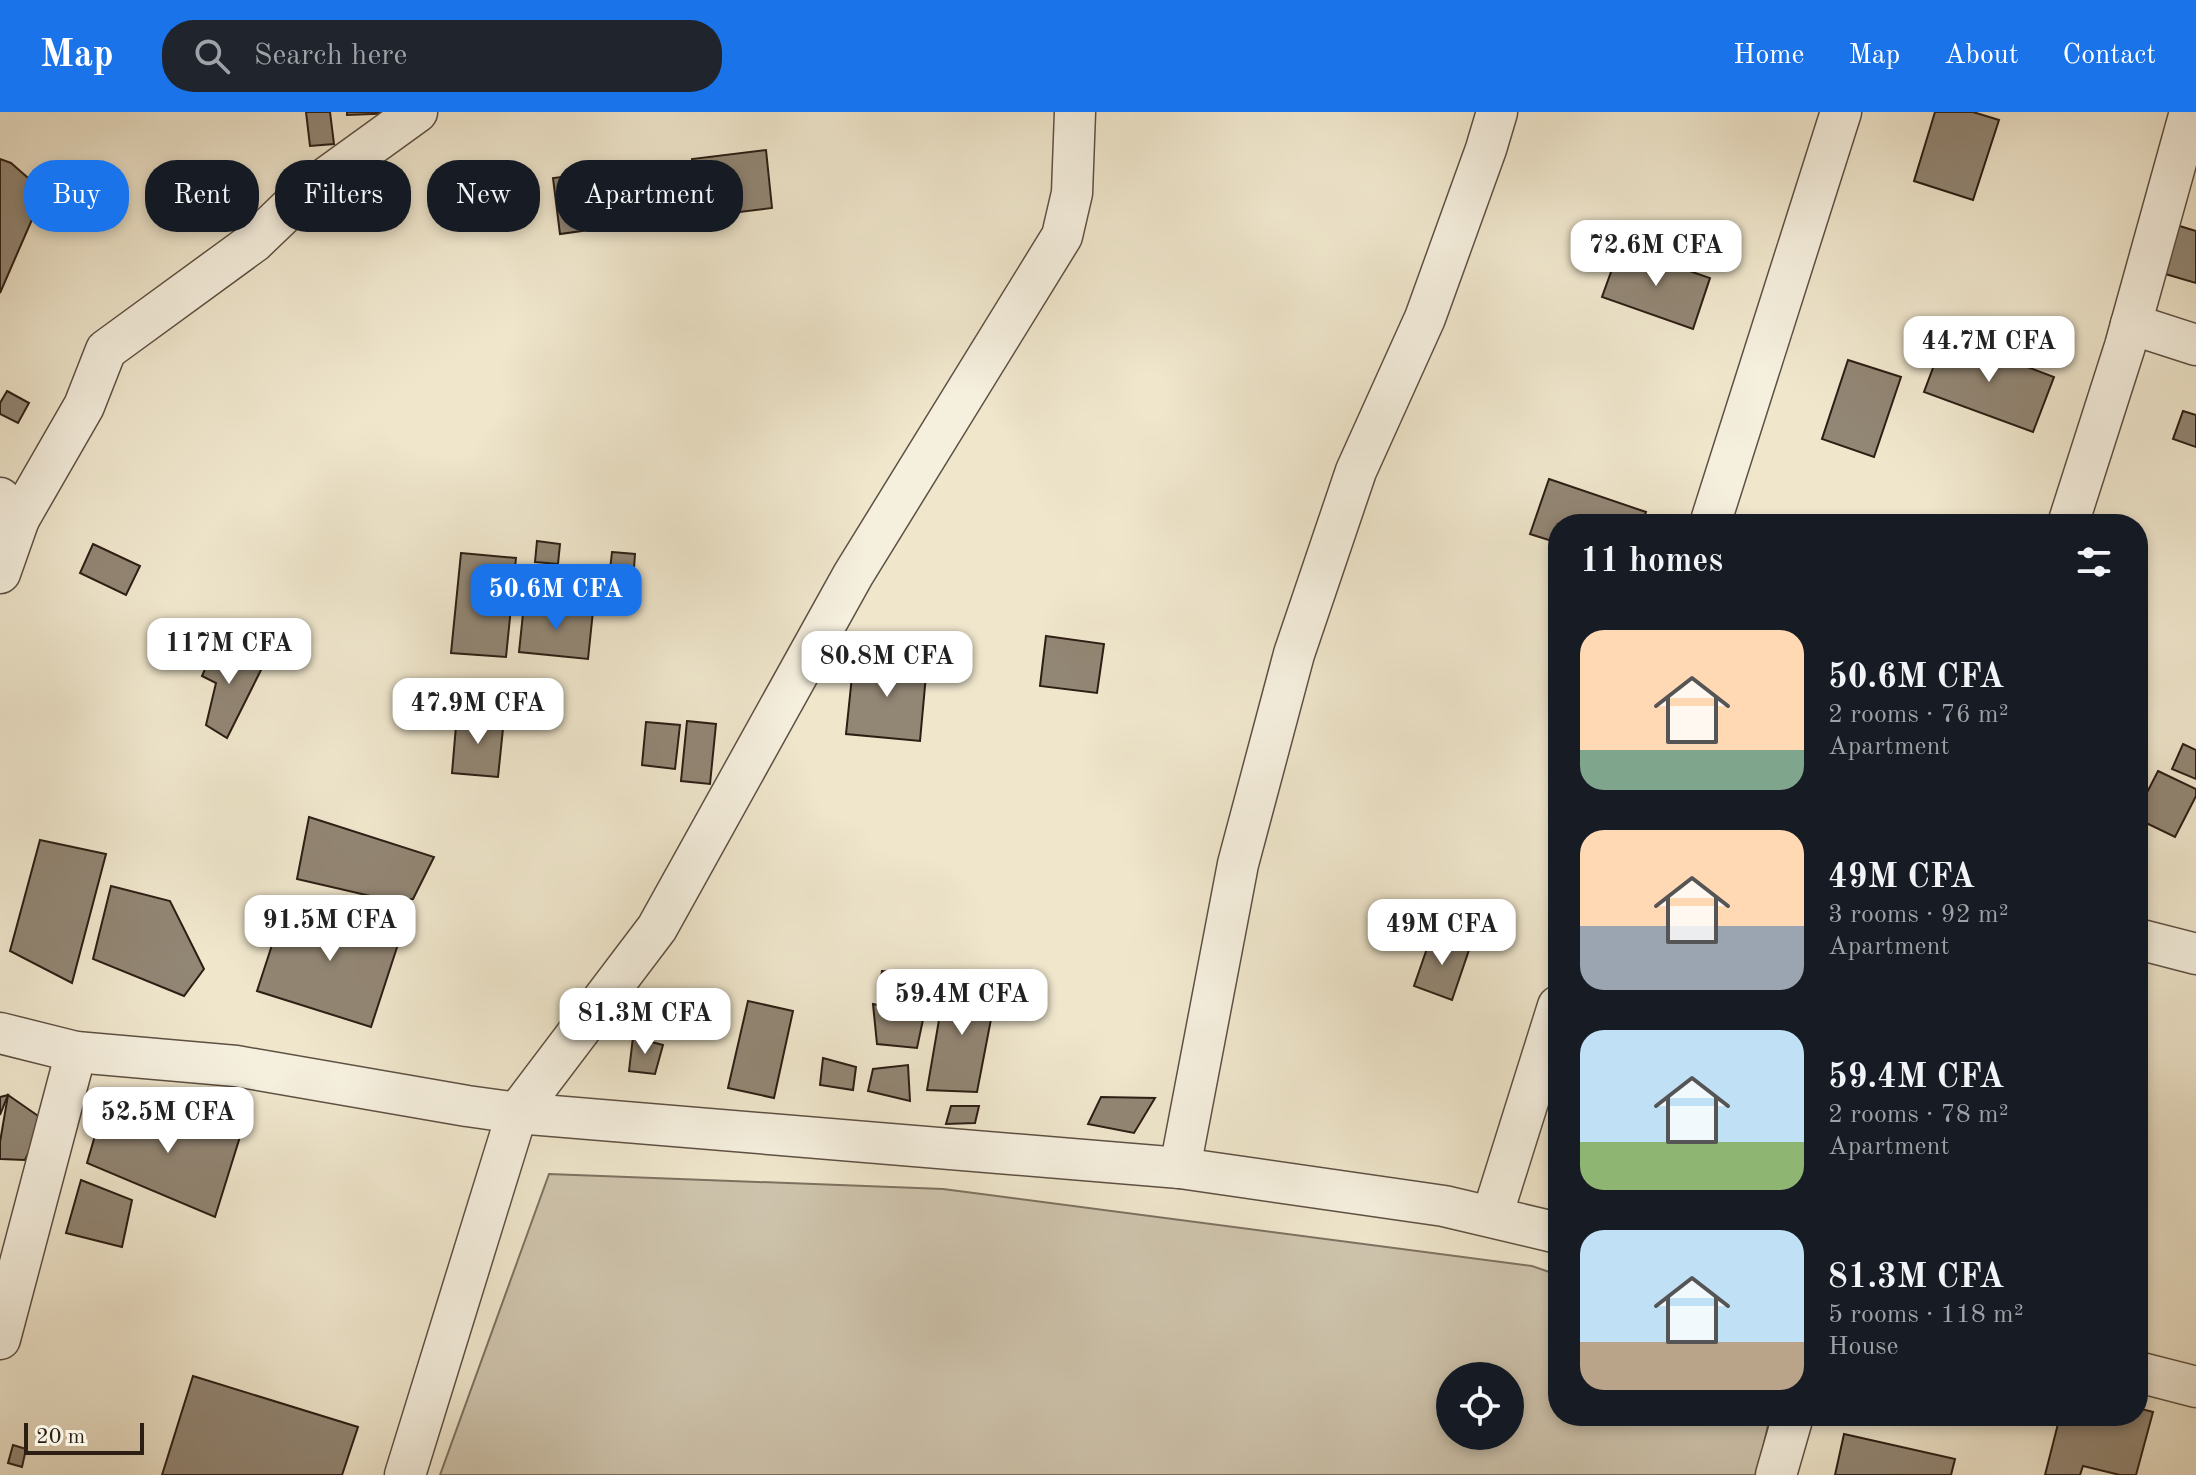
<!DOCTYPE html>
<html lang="en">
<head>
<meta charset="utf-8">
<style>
  :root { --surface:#171b24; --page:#20242c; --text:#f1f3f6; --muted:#9ea1a6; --accent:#1a73e8 }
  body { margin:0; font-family:"Old Standard TT",serif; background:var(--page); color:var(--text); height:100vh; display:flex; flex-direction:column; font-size:30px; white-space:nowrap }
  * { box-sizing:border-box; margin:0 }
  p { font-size:26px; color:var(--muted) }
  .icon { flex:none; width:44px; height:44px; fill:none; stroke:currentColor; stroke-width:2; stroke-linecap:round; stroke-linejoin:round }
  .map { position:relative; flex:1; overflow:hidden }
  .sheet { position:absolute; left:1548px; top:402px; width:600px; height:912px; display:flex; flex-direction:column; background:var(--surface); border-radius:32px; box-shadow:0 4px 12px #0003 }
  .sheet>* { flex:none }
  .top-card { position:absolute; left:24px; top:48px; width:760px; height:72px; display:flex; gap:16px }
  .fabs { position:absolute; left:1436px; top:1250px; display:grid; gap:16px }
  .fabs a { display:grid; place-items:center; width:88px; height:88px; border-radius:50%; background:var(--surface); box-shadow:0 4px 12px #0003; font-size:40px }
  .scale { position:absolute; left:24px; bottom:20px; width:120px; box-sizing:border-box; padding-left:8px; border:4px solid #2d1e14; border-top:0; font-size:22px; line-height:28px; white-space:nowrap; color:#2d1e14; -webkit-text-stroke:6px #f5efde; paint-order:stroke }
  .price { position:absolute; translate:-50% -68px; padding:0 18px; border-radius:16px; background:#fff; color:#222; font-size:26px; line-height:52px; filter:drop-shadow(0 2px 4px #0008) }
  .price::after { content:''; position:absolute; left:50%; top:48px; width:24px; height:18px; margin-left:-12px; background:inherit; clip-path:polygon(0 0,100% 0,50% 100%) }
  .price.on { background:var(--accent); color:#fff }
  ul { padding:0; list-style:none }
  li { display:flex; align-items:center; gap:24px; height:200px; padding:0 32px }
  li span { display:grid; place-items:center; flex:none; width:224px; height:160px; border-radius:24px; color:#555 }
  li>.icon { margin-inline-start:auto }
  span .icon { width:96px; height:96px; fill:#fffc; stroke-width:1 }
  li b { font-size:34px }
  h2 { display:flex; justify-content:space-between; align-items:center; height:96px; padding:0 32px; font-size:34px }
  .tag { padding:0 28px; border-radius:32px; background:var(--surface); box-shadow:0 4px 12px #0003; font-size:28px; line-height:72px }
  .tag.on { background:var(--accent); color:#fff }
  header { display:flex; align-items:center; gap:48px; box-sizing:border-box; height:112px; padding:0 40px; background:var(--accent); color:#fff }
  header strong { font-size:38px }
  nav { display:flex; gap:44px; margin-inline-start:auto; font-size:28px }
  .search { width:560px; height:72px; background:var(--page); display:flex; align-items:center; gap:20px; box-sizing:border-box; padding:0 28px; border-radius:32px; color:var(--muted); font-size:30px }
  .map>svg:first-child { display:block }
  .green { fill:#cec4ad; stroke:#7e7160; stroke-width:2; fill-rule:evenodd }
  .building { fill:#928674; stroke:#2d1e14; stroke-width:2 }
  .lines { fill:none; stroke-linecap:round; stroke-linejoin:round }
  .street-casing { stroke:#5e5042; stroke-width:43 }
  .street { stroke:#f5efde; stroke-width:40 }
</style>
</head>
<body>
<header>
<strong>Map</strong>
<div class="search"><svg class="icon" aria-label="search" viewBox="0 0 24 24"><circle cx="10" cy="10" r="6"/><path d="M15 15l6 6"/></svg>Search here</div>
<nav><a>Home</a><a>Map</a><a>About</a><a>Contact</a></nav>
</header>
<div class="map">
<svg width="2196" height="1363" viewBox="0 0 2196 1363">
  <rect width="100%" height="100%" fill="#efe6cc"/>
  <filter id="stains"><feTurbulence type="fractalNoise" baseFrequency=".0025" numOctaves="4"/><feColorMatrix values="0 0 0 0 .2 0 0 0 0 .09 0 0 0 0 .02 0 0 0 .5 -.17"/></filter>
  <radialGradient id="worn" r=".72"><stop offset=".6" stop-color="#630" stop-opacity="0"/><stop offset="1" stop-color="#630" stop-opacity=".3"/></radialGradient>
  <path class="green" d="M549,1062L943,1077L1532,1154L1558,1163V1304H1770L1757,1363H440ZM1450,1264H1510V1324H1450Z"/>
  <g class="building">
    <path d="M306,0H330L334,32L310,34Z"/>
    <path d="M347,0H398V1L347,3Z"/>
    <path d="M1935,0H1973L1999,8L1973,88L1914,69Z"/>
    <path d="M766,38L772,96L699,105L692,47Z"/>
    <path d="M0,47L11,51L44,80L0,181Z"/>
    <path d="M624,57L632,112L560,122L553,66Z"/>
    <path d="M2170,111L2196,119V171L2155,159Z"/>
    <path d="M1620,135L1710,166L1693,217L1602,185Z"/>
    <path d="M1945,224L2054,265L2033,320L1924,280Z"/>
    <path d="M1848,248L1901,265L1874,345L1822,327Z"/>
    <path d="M7,279L29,291L18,311L0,302V291Z"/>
    <path d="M2183,299L2196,303V335L2173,327Z"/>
    <path d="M1549,367L1646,400L1642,412H1558V431L1530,422Z"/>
    <path d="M537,429L560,432L558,452L535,450Z"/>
    <path d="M93,432L140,454L126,483L80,461Z"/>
    <path d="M612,440L635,442L633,470L609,467Z"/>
    <path d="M461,441L516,446L506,545L451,541Z"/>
    <path d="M524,492L593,499L588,547L519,540Z"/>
    <path d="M1046,524L1104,532L1097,581L1040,574Z"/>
    <path d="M217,530L263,554L227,626L206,613L216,571L202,564Z"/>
    <path d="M854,545L927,552L920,629L846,622Z"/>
    <path d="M457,602L504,607L498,665L452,661Z"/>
    <path d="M687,609L716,612L710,672L681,669Z"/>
    <path d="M646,610L680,613L675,657L642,653Z"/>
    <path d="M2183,632L2196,638V667L2172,657Z"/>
    <path d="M2158,659L2196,677V684L2175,725L2138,707V698Z"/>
    <path d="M309,705L434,745L413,787L392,789L297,767Z"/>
    <path d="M40,728L106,742L72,871L10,839Z"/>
    <path d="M111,774L170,789L204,857L184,884L93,847Z"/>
    <path d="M286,790L402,820L371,915L257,879Z"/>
    <path d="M1432,822L1470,835L1452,888L1414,874Z"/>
    <path d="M882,859L935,864L917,886L879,879Z"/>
    <path d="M946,867L997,876L977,980L927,978Z"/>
    <path d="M748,889L793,899L774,986L728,976Z"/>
    <path d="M873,892L924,903L917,936L877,932Z"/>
    <path d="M633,925L663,933L655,962L629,959Z"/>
    <path d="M823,946L856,955L853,978L820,973Z"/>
    <path d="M908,953L910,989L868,979L873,957Z"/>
    <path d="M8,983L0,1003V985Z"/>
    <path d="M8,983L44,1008L25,1048L0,1047V1030Z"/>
    <path d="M1101,985L1155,986L1134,1021L1088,1012Z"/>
    <path d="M951,994H979L975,1011L946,1012Z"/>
    <path d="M123,995L243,1015L215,1105L87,1051L99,1010Z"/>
    <path d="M81,1068L132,1088L122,1135L66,1121Z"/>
    <path d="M193,1264L358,1315L342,1363H162Z"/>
    <path d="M2138,1296L2153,1300L2136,1363H2120L2083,1354L2080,1363H2045L2060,1304H2138Z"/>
    <path d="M1844,1322L1955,1347L1951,1363H1835Z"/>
    <path d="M13,1333L26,1337L22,1355L8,1351Z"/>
  </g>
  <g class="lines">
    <g class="street-casing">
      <g id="street">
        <path d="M2131,212L2196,233"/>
        <path d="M0,386L19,407L84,294L106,238L254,130L305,81L417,0"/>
        <path d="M1710,412L1841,0"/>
        <path d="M2068,412L2125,234L2190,0"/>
        <path d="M0,461L19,407"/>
        <path d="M2138,827L2196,842"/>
        <path d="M0,921L76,940L236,954L467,994L517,1001L1180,1056L1444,1094L1558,1121"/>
        <path d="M1180,1056L1238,752L1294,542L1356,359L1425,206L1486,37L1497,0"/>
        <path d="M1492,1104L1558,894"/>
        <path d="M0,1227L76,940"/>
        <path d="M2138,1260L2196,1275"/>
        <path d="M405,1363L517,1001L657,816L853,463L1062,124L1072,81L1075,0"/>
        <path d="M1776,1363L1793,1304"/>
      </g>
    </g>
    <use href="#street" class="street"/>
  </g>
  <rect width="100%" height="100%" filter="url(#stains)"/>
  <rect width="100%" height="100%" fill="url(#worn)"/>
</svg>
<div class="fabs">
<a><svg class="icon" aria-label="locate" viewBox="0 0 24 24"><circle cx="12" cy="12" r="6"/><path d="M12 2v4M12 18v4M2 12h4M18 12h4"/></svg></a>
</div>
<div class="scale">20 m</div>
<b class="price" style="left:1656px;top:176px">72.6M CFA</b>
<b class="price" style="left:1989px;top:272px">44.7M CFA</b>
<b class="price on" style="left:556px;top:520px">50.6M CFA</b>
<b class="price" style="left:229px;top:574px">117M CFA</b>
<b class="price" style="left:887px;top:587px">80.8M CFA</b>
<b class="price" style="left:478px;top:634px">47.9M CFA</b>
<b class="price" style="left:330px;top:851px">91.5M CFA</b>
<b class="price" style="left:1442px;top:855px">49M CFA</b>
<b class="price" style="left:962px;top:925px">59.4M CFA</b>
<b class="price" style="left:645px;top:944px">81.3M CFA</b>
<b class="price" style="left:168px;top:1043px">52.5M CFA</b>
<div class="top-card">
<a class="tag on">Buy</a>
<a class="tag">Rent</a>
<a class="tag">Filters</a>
<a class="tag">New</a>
<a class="tag">Apartment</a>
</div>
<section class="sheet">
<h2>11 homes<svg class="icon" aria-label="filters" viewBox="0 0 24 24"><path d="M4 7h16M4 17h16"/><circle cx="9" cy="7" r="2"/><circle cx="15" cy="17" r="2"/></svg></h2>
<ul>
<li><span style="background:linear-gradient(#ffd9b3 75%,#7fa58c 0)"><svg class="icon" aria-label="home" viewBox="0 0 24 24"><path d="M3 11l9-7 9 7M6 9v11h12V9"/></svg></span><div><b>50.6M CFA</b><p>2 rooms · 76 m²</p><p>Apartment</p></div></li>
<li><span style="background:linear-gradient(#ffd9b3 60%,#9aa5b1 0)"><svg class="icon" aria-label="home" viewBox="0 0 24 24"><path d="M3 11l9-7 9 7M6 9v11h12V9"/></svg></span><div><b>49M CFA</b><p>3 rooms · 92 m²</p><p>Apartment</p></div></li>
<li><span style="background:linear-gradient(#bfe0f5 70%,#8fb573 0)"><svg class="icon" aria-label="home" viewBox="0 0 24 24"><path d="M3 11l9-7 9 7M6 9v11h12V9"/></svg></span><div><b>59.4M CFA</b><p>2 rooms · 78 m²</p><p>Apartment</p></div></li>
<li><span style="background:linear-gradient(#bfe0f5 70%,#b9a48a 0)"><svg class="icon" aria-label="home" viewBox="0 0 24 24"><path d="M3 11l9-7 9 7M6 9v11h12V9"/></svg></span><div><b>81.3M CFA</b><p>5 rooms · 118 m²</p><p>House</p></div></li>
</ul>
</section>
</div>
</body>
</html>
